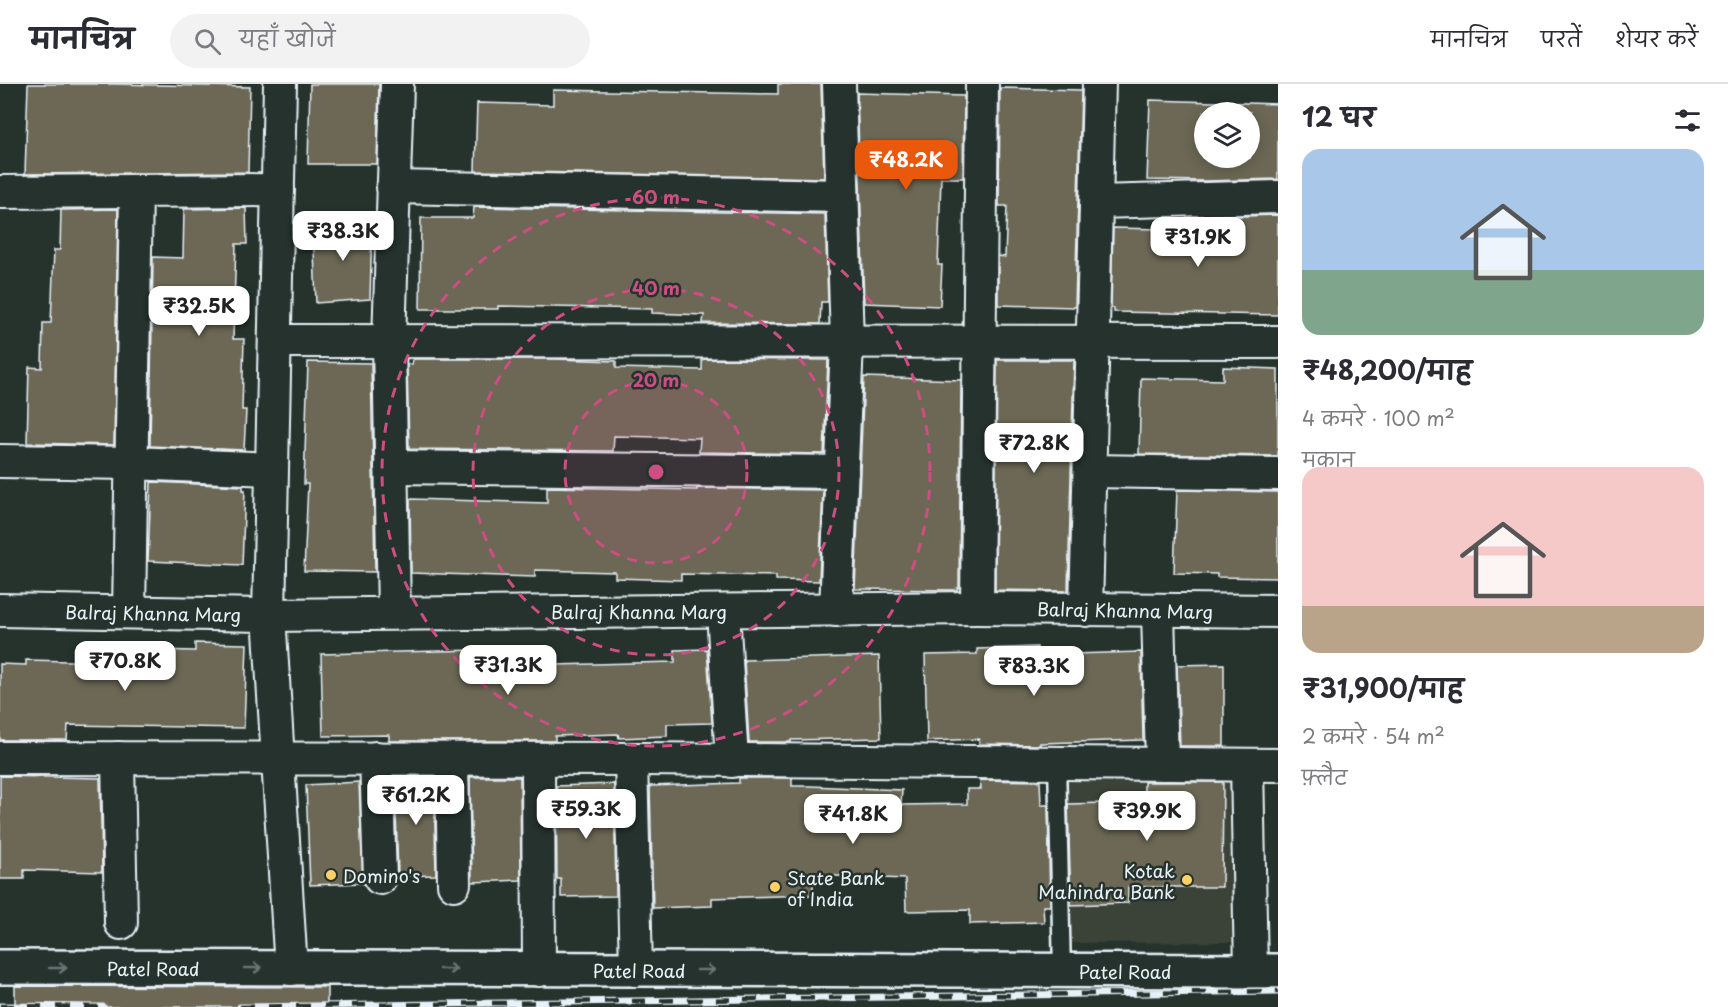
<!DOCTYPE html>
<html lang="hi">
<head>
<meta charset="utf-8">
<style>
  :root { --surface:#fff; --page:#f2f2f3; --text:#2b2b33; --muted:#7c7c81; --line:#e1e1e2; --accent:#ea580c }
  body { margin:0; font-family:"Playpen Sans","Playpen Sans Deva",sans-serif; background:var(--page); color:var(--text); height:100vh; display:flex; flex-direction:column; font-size:22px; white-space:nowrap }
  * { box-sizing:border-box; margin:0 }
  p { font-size:20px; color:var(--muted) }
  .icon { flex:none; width:33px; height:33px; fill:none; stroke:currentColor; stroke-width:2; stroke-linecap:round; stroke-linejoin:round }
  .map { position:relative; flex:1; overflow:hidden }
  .drawer { display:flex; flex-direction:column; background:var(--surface); width:450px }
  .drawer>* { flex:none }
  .fabs { position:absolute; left:1194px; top:18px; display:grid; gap:12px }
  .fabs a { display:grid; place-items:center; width:66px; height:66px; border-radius:50%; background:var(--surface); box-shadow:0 3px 15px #0003; font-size:30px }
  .price { position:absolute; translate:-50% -51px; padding:0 14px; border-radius:12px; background:#fff; color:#222; font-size:20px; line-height:39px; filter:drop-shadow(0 2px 3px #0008) }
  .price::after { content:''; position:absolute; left:50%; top:36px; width:18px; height:14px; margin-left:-9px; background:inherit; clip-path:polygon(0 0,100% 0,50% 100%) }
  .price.on { background:var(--accent); color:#fff }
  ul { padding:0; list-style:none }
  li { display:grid; align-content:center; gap:12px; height:318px; padding:0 24px }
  li span { display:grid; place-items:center; height:186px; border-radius:18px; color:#555 }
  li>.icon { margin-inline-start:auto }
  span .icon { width:108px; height:108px; fill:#fffc; stroke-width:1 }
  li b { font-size:26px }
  h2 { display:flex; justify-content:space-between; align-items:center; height:72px; padding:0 24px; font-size:26px }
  header { display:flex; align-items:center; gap:36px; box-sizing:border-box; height:84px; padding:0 30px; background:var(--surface); border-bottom:2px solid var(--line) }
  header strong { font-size:28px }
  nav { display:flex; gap:33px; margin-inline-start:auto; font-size:21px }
  .search { width:420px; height:54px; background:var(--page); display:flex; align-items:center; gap:15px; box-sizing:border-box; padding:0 21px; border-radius:33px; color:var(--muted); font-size:22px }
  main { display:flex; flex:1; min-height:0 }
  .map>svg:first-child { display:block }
  .built { fill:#3b4339 }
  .building { fill:#6c6755; stroke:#e8f1f8; stroke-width:1.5; fill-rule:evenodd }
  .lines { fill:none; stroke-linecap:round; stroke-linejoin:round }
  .lane-casing { stroke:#e8f1f8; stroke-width:21 }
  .street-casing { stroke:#e8f1f8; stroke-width:36 }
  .secondary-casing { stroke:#e8f1f8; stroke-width:38 }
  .lane { stroke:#26332d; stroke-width:16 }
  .street { stroke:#26332d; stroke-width:32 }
  .secondary { stroke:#26332d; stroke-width:33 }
  .rail-casing { stroke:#e8f1f8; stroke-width:7 }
  .rail { stroke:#26332d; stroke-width:4.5; stroke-dasharray:14; stroke-linecap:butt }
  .oneway { stroke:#6a7674 }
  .ring { fill:none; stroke:#cc4e82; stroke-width:3; stroke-dasharray:10 8 }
  .poi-dot { fill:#ffd166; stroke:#26332d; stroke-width:2 }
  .labels { text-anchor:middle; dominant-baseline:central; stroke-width:5; stroke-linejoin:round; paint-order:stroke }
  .street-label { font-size:18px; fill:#e8f1f8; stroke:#26332d }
  .poi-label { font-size:18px; fill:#e8f1f8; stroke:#26332d; text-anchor:start }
  .centre { fill:#cc4e82; stroke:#26332d; stroke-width:3 }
  .ring-label { font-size:18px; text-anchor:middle; font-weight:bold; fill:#cc4e82; stroke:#26332d; stroke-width:5; stroke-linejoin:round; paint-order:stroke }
</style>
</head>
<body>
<header>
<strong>मानचित्र</strong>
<div class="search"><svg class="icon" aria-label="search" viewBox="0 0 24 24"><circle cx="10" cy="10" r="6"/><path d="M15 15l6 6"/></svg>यहाँ खोजें</div>
<nav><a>मानचित्र</a><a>परतें</a><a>शेयर करें</a></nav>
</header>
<main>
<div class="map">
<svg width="1278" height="923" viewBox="0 0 1278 923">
  <rect width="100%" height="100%" fill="#26332d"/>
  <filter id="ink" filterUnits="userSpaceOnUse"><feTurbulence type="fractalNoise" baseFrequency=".0167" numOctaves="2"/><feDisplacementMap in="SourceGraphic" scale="12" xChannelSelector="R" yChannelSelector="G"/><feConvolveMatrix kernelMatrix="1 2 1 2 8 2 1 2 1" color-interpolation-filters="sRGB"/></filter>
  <g filter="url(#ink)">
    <path class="built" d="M1064,684H1236V858L1064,859Z"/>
    <g class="building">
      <path d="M28,0H114L250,3L248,88L25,90Z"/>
      <path d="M310,0H379L377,80H308Z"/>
      <path d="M778,0H821L824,94L475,87L477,19L553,21V6L778,10Z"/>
      <path d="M1000,4L1081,6L1075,223L998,221V172L1005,173L1007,122H999Z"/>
      <path d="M857,9L964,12L963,94H941L938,181H942L940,222L864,219Z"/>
      <path d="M1150,16L1278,20V95L1206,97L1147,96ZM1204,28H1250V74H1204Z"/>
      <path d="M474,123L825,130L828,218H821L820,240L703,239L704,231L652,229V225L498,222V225H420L421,134H473Z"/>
      <path d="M246,124L247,160H236L233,255H244L242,326H246L244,366L150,362L153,173L183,174L184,125Z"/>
      <path d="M118,125L114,361L27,359L29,283L42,284L43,239H51L54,166H60L61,126Z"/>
      <path d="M1278,131V231L1114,228V224H1111L1113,144L1210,146L1211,133Z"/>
      <path d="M372,140L370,215L316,219L313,141Z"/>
      <path d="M413,275H555L616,277V284L702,286V275L828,276L824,370L699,368L700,354L614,352L613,367L409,365L407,280H412Z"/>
      <path d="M997,276H1074L1068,507L995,506Z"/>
      <path d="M308,278L371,279L375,488L304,487L308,400H304Z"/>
      <path d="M1223,283L1278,285V372L1139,370L1141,294L1223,296Z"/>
      <path d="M864,293L961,296L959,504H957V506L855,505Z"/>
      <path d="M151,398L243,402V406H245L242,481L148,477Z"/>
      <path d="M547,403L697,406V404L823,406L819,497L776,496V492L681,490V496L615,494V488L535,486V493L411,489L410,415L547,419Z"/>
      <path d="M1177,406L1278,408V494L1217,493V490L1174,489Z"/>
      <path d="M195,559L247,560L244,644L68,641L67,656H0V580L26,581V576L114,578V565L195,567Z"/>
      <path d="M1037,563V571L1141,568L1143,656L1040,659V661L979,660V655L927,657L925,571L977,570V565Z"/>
      <path d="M553,564V581L675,578V566L707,565L712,639L667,640V652L619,654L618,650L555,652V657H389V651L323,652L321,570Z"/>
      <path d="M879,572L881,654L791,656V658H749L744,576Z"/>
      <path d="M1224,580V662H1180L1177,581Z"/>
      <path d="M0,692L100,694L102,788L24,786V795H0Z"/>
      <path d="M395,693H434L436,791L398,792Z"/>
      <path d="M470,693H520L521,796L472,798Z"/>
      <path d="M739,694H792V702H811L902,706L901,721L967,720V705H981L980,696L1040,697L1041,721H1048L1050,822H1043L1044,838L970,840V826L906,827L905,795L813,791V811L712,814V822L653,824L650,702L739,699Z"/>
      <path d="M359,698L363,799L310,801L306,701Z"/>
      <path d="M1144,698H1223L1222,803H1128V819L1071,821L1068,720L1144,718Z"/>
      <path d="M614,700L616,812L561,813V795H557L556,702Z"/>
      <path d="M15,902L327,903V923H15Z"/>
    </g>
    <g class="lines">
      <g class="lane-casing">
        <path id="lane" d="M1057,679L1062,887"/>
      </g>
      <g class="street-casing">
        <g id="street">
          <path d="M280,0L269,531L291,885"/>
          <path d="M393,103L842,112"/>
          <path d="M0,108L278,106"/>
          <path d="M1097,118L1278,113"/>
          <path d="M275,257L1278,258"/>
          <path d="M0,377L132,379L272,385"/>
          <path d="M391,383L842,388"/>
          <path d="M1090,387L1278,390"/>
          <path d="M977,524L982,0"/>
          <path d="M0,526L269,531L977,524L1278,527"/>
          <path d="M836,526L847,258L839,0"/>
          <path d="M1086,526L1099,0"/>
          <path d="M723,527L732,677"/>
          <path d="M1158,527L1162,680"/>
          <path d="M129,528L136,107"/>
          <path d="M394,529L389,258L397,0"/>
          <path d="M0,674L642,675L1278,681"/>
          <path d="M118,674L121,839"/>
          <path d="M376,674L380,794"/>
          <path d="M452,675L454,800"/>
          <path d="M538,675L539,886"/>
          <path d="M631,675L636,886"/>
          <path d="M1247,681L1251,887"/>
        </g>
      </g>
      <g class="secondary-casing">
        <path id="secondary" d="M0,883L1278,887"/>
      </g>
      <use href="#lane" class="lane"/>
      <use href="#street" class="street"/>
      <use href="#secondary" class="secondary"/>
      <g class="rail-casing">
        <g id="rail">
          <path d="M0,922L103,923"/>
          <path d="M240,923L1278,907"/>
        </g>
      </g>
      <use href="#rail" class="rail"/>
    </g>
    <defs><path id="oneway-shaft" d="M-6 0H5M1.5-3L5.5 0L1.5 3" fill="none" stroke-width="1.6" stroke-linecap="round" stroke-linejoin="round" transform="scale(1.5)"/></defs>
    <g class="oneway">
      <use href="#oneway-shaft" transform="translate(58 884)"/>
      <use href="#oneway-shaft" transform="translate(253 884)"/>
      <use href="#oneway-shaft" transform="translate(448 885)"/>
      <use href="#oneway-shaft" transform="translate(706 886)"/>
    </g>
  </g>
  <circle cx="656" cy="388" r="91" fill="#cc4e82" fill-opacity=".12"/>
  <g class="ring">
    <circle cx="656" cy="388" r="91"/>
    <circle cx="656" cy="388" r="183"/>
    <circle cx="656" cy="388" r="274"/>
  </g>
  <g class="poi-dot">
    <circle cx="331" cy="791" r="6"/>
    <circle cx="1187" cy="796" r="6"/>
    <circle cx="775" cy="803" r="6"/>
  </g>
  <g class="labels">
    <g class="street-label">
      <text transform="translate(1125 526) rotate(1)">Balraj Khanna Marg</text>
      <text x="639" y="527">Balraj Khanna Marg</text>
      <text transform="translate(153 529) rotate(1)">Balraj Khanna Marg</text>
      <text x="153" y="884">Patel Road</text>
      <text x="639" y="886">Patel Road</text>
      <text x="1125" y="887">Patel Road</text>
    </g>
    <g class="poi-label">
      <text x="1175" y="786" text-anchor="end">Kotak<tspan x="1175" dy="21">Mahindra Bank</tspan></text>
      <text x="343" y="791">Domino's</text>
      <text x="787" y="793">State Bank<tspan x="787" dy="21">of India</tspan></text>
    </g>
  </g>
  <circle cx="656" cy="388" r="9" class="centre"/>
  <g class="ring-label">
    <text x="656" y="120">60 m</text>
    <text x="656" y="211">40 m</text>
    <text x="656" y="303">20 m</text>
  </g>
</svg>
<div class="fabs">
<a><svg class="icon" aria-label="layers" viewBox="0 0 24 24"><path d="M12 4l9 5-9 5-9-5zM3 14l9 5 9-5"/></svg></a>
</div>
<b class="price on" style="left:906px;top:107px">₹48.2K</b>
<b class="price" style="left:343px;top:178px">₹38.3K</b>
<b class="price" style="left:1198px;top:184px">₹31.9K</b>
<b class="price" style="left:199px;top:253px">₹32.5K</b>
<b class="price" style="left:1034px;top:390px">₹72.8K</b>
<b class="price" style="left:125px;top:608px">₹70.8K</b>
<b class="price" style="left:508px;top:612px">₹31.3K</b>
<b class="price" style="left:1034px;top:613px">₹83.3K</b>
<b class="price" style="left:416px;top:742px">₹61.2K</b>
<b class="price" style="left:586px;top:756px">₹59.3K</b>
<b class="price" style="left:1147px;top:758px">₹39.9K</b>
<b class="price" style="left:853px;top:761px">₹41.8K</b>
</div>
<section class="drawer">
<h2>12 घर<svg class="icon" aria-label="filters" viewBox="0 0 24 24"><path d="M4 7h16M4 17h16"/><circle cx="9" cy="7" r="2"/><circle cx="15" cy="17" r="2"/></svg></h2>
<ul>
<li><span style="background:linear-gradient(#a9c7e8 65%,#7fa58c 0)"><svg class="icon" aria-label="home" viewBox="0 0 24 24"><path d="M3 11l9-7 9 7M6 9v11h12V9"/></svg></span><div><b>₹48,200/माह</b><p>4 कमरे · 100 m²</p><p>मकान</p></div></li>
<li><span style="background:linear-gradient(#f6c9c9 75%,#b9a48a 0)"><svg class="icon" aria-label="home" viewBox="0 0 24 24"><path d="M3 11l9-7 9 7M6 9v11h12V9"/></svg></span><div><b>₹31,900/माह</b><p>2 कमरे · 54 m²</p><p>फ़्लैट</p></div></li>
</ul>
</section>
</main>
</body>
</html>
